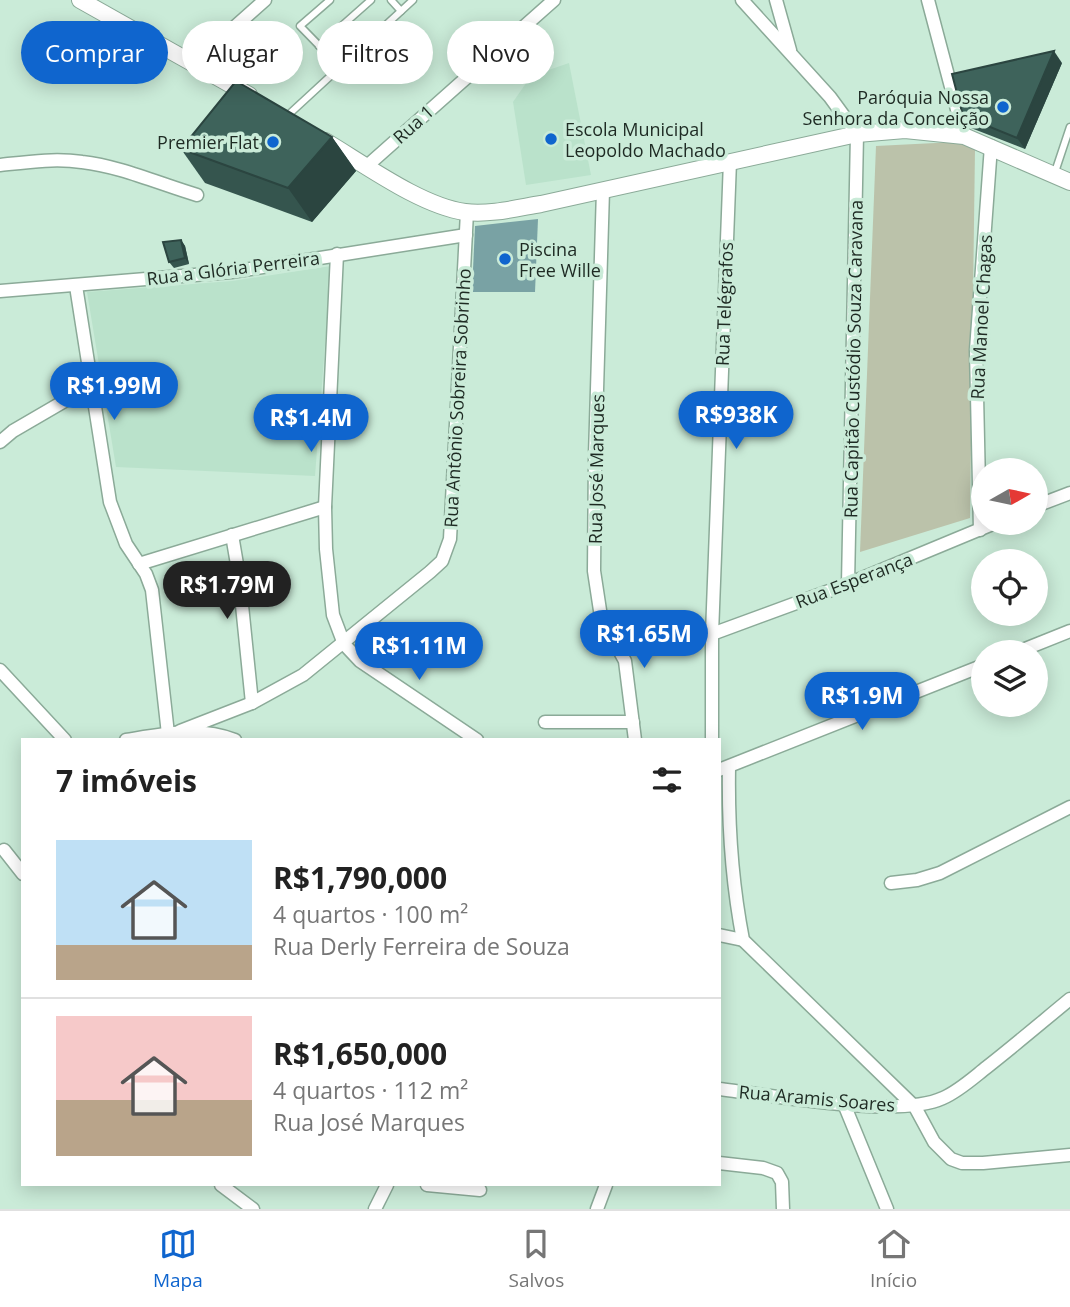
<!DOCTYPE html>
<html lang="pt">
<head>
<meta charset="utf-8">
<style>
  :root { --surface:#fff; --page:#f2f2f2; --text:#222; --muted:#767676; --line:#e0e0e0; --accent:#0f65ce }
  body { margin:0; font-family:"Open Sans",sans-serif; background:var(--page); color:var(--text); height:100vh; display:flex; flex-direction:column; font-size:26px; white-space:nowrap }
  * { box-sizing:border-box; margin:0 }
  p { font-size:23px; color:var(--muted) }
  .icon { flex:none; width:38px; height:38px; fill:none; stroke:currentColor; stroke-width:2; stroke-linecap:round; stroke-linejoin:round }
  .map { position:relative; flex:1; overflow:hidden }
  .details { position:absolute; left:21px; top:738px; width:700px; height:448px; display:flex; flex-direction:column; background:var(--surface); border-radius:0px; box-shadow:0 4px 18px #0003 }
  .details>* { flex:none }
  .top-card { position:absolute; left:21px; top:21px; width:700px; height:63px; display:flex; gap:14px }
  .needle { width:46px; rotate:81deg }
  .fabs { position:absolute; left:971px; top:458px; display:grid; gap:14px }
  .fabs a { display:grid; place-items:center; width:77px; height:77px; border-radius:50%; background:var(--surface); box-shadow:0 4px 18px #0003; font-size:35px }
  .price { position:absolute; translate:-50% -60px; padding:0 16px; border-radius:24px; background:var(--accent); color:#fff; font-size:23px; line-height:46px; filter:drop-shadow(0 2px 4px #0008) }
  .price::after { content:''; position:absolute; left:50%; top:42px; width:21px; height:16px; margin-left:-10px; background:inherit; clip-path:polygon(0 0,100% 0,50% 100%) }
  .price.selected { background:#222; color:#fff }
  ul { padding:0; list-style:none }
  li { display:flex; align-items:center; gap:21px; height:175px; padding:0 35px }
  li+li { border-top:2px solid var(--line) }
  li span { display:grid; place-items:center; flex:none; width:196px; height:140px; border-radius:0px; color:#555 }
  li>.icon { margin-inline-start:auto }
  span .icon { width:84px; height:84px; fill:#fffc; stroke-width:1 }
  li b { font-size:30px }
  h2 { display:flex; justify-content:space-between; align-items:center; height:84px; padding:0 35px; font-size:30px }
  .chip { padding:0 24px; border-radius:32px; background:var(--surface); box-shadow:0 4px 18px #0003; font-size:24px; line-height:63px }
  .chip.selected { background:var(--accent); color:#fff }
  .tab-bar { display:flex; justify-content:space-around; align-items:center; height:98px; border-top:2px solid var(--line); background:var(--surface); font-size:19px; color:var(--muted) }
  .tab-bar a { display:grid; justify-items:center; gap:4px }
  .tab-bar .selected { color:var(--accent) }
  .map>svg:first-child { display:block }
  .built { fill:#bae2cb }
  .green { fill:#bbc2aa }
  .water { fill:#79a2a4 }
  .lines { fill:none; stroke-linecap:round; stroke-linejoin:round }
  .service-casing { stroke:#8baa98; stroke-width:9 }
  .minor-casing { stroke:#8baa98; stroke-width:15 }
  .secondary-casing { stroke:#8baa98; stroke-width:18 }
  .service { stroke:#fff; stroke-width:6 }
  .minor { stroke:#fff; stroke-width:12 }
  .secondary { stroke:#fff; stroke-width:16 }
  .wall { fill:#35554e }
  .shaded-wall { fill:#2b4540 }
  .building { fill:#3e635b; stroke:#2b4540; stroke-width:2 }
  .poi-dot { fill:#0f65ce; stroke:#caebd8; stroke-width:2.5 }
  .labels { text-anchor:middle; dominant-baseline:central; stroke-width:7; stroke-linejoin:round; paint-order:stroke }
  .poi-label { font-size:18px; fill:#1e2a23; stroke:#caebd8; text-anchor:end }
  .street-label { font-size:18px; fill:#1e2a23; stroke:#caebd8 }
</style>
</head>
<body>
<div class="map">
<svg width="1070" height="1209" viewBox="0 0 1070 1209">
  <rect width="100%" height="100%" fill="#caebd8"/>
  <g class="built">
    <path d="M569,63L591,175L526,185L513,102L531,76Z"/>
    <path d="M331,266L315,476L116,467L87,292L232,281Z"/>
  </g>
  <path class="green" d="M955,142L975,149L970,518L860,552L876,146Z"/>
  <path class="water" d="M538,219L535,292H472L475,226Z"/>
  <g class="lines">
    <g class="service-casing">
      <g id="service">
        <path d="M330,0L300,26L340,67"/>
        <path d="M391,0L401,11"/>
        <path d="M319,46L371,0"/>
        <path d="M286,117L413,0"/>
        <path d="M1054,175L1070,127"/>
      </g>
    </g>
    <g class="minor-casing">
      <g id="minor">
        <path d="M742,0L830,97L857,134L848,584"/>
        <path d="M776,0L790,50"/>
        <path d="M928,0L964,136"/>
        <path d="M194,63L265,0"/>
        <path d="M0,165C27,162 55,158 82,162C119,166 160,184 197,195"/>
        <path d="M367,166L554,0"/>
        <path d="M603,190L595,456L594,571L601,617L625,661L635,740"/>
        <path d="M337,254L325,507L326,549L333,615L344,644L360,661L477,740"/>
        <path d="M76,286L110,502L126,544L146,574L152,590L168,734"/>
        <path d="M0,291L231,272L466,235"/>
        <path d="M0,442L13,431L92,385"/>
        <path d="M1036,506L1070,493"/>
        <path d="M980,530L976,350L991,146"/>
        <path d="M232,535L239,576L252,703"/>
        <path d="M139,564L325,507"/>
        <path d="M712,634L848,584L995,523"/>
        <path d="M1015,653L1070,631"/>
        <path d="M0,670L65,740"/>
        <path d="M545,722H633"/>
        <path d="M180,731L252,703L303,675L430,572L442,561L450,539L467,212"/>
        <path d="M126,740C163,734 199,726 235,740"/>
        <path d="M712,740V634L730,161"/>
        <path d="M729,767C728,825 732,883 743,940L915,1107L934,1142L951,1159L962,1163H983L1070,1155"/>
        <path d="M719,770L984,665"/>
        <path d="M4,850L23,874"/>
        <path d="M891,883L917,880L940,873L1070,807"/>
        <path d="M719,935L743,940"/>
        <path d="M719,1089C772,1095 898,1119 943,1098C959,1091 973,1078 987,1067C1015,1045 1042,1022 1070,999"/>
        <path d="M844,1104L887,1209"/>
        <path d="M719,1163L763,1168L777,1173L782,1182L783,1209"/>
        <path d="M221,1185L253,1209"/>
        <path d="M427,1185L480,1190"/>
        <path d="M375,1209L387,1185"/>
        <path d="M597,1209L606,1185"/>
      </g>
    </g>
    <g class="secondary-casing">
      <g id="secondary">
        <path d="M80,0L249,95"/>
        <path d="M325,141C364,164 421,206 465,212C490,215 517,208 541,204L857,134L905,130L964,136L1070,182"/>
      </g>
    </g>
    <use href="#service" class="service"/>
    <use href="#minor" class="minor"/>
    <use href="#secondary" class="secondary"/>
  </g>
  <g class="wall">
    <path d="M1062,63L1025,149L971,128L963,116Z"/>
    <path d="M332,137L356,171L312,222L205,183L181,149Z"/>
    <path d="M181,240L185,246L189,264L174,268L169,262Z"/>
  </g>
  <g class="shaded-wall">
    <path d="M1054,51L1062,63L1025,149L1017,138Z"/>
    <path d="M332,137L356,171L312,222L288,188Z"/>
    <path d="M181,240L185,246L189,264L185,258Z"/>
  </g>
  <g class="building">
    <path d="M1054,51L1017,138L963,116L952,74Z"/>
    <path d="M236,81L332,137L288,188L181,149Z"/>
    <path d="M181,240L185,258L169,262L163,242Z"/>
  </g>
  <g class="poi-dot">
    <circle cx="1003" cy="107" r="7"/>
    <circle cx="551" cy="139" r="7"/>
    <circle cx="273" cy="142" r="7"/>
    <circle cx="505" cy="259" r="7"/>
  </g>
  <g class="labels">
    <g class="poi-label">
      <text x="989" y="97">Paróquia Nossa<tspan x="989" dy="21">Senhora da Conceição</tspan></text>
      <text x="565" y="129" text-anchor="start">Escola Municipal<tspan x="565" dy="21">Leopoldo Machado</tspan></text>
      <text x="259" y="142">Premier Flat</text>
      <text x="519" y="249" text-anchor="start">Piscina<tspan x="519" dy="21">Free Wille</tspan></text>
    </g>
    <g class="street-label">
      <text transform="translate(413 124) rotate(-42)">Rua 1</text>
      <text transform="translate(233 268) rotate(-7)">Rua a Glória Perreira</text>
      <text transform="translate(724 304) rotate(-88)">Rua Telégrafos</text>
      <text transform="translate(981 317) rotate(-87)">Rua Manoel Chagas</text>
      <text transform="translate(853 359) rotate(-89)">Rua Capitão Custódio Souza Caravana</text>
      <text transform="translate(457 398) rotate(-87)">Rua Antônio Sobreira Sobrinho</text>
      <text transform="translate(596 469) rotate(-89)">Rua José Marques</text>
      <text transform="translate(854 580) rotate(-21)">Rua Esperança</text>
      <text transform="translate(817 1098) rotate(5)">Rua Aramis Soares</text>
    </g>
  </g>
</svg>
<div class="fabs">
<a><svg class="needle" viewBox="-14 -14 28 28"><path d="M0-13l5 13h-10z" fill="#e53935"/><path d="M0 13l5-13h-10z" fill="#767676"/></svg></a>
<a><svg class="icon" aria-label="locate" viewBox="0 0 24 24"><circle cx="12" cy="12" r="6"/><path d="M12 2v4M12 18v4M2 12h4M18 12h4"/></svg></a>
<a><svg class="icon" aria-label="layers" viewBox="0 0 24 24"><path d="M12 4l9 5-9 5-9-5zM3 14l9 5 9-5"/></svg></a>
</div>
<b class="price" style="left:114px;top:422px">R$1.99M</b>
<b class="price" style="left:736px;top:451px">R$938K</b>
<b class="price" style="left:311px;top:454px">R$1.4M</b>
<b class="price selected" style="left:227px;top:621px">R$1.79M</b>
<b class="price" style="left:644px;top:670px">R$1.65M</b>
<b class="price" style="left:419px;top:682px">R$1.11M</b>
<b class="price" style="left:862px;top:732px">R$1.9M</b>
<div class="top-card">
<a class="chip selected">Comprar</a>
<a class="chip">Alugar</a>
<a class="chip">Filtros</a>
<a class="chip">Novo</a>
</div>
<section class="details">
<h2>7 imóveis<svg class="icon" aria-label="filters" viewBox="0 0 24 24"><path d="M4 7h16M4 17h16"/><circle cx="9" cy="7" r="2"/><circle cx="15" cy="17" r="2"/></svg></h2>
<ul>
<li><span style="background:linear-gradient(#bfe0f5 75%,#b9a48a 0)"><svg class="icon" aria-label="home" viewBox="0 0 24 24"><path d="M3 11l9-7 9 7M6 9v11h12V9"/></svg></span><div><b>R$1,790,000</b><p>4 quartos · 100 m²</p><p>Rua Derly Ferreira de Souza</p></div></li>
<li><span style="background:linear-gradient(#f6c9c9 60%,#b9a48a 0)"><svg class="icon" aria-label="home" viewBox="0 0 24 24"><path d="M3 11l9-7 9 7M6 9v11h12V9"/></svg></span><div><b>R$1,650,000</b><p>4 quartos · 112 m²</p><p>Rua José Marques</p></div></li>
</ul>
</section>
</div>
<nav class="tab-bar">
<a class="selected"><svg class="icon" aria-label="map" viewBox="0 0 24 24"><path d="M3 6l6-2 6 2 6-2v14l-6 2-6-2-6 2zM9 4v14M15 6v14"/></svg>Mapa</a>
<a><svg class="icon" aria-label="saved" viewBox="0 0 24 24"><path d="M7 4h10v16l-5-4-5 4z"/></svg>Salvos</a>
<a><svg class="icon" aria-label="home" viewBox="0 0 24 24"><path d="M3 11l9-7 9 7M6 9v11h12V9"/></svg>Início</a>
</nav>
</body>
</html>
